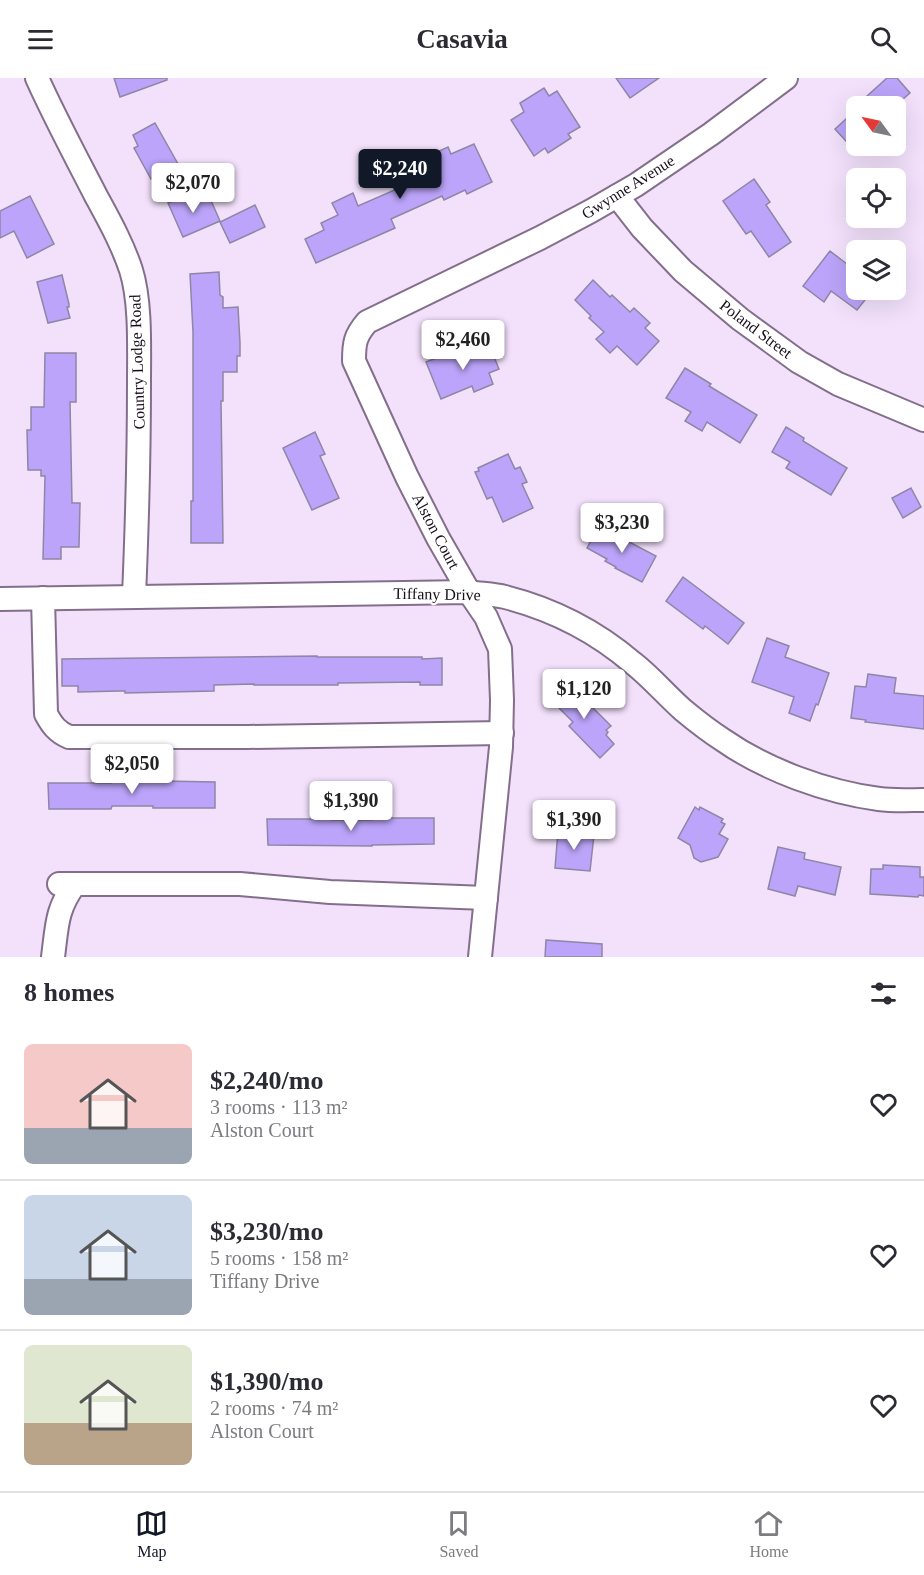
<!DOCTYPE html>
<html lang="en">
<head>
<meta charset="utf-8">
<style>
  :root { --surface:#fff; --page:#f2f2f3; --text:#2b2b33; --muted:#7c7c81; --line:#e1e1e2; --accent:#111827 }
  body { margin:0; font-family:"Times New Roman",serif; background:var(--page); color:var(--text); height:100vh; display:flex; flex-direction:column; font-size:22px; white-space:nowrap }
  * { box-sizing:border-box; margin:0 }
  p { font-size:20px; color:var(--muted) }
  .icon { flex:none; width:33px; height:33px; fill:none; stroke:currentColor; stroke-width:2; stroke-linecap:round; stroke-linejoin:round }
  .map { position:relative; height:879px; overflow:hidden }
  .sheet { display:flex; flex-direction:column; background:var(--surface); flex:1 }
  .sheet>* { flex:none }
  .needle { width:39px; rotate:303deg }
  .buttons { position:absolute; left:846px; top:18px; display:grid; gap:12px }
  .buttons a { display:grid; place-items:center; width:60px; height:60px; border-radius:9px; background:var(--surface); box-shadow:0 6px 24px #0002; font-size:30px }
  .price { position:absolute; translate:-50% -51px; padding:0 14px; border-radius:6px; background:#fff; color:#222; font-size:20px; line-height:39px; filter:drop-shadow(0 2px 3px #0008) }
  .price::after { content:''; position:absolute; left:50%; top:36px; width:18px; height:14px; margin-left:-9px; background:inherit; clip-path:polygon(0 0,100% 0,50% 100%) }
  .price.on { background:var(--accent); color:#fff }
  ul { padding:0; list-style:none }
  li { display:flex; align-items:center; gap:18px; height:150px; padding:0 24px }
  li+li { border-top:2px solid var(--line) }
  li span { display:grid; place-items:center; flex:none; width:168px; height:120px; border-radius:9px; color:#555 }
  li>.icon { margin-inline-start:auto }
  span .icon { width:72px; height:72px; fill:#fffc; stroke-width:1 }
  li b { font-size:26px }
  h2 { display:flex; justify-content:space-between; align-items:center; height:72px; padding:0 24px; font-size:26px }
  header { display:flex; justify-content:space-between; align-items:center; height:78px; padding:0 24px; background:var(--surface); font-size:27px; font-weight:700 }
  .dock { display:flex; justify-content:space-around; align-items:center; height:84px; border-top:2px solid var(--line); background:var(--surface); font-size:16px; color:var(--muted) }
  .dock a { display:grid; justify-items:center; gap:3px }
  .dock .on { color:var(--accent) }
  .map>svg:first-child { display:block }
  .building { fill:#bba4f9; stroke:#8e86a6; stroke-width:1.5 }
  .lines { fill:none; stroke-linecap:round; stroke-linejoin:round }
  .minor-casing { stroke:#836f8b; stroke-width:26 }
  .minor { stroke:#fff; stroke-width:22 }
  .labels { text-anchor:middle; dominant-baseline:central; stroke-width:4.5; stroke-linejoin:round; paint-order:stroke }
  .street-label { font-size:16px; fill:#170f1a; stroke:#fff }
</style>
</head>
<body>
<header><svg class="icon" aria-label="menu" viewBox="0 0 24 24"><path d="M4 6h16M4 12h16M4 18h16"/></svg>Casavia<svg class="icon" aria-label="search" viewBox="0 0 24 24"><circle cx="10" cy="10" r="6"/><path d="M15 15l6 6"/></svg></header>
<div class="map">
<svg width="924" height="879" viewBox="0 0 924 879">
  <rect width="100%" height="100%" fill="#f3e1fb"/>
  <g class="building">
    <path d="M114,0H167V2L120,19Z"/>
    <path d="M616,0H659L630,20Z"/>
    <path d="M887,0H897L910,15L895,28H856Z"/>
    <path d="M544,10L549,18L557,13L580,49L568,56L571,60L548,75L545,70L534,78L511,42L524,34L520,25Z"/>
    <path d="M856,32V74L835,51Z"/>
    <path d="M155,45L178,86L151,101L134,70L138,68L133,57Z"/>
    <path d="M474,66L492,104L467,116L465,112L444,122L442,118L391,141L395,150L316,185L305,161L324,152L321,145L338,137L332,125L353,115L358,128L397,111L389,96L448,69L451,76Z"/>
    <path d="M754,101L770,124L766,127L791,164L769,179L751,153L746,156L723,123Z"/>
    <path d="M194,114L198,122L209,118L220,143L183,159L168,125Z"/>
    <path d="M30,118L54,166L27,180L14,153L0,160V133Z"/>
    <path d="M255,127L265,149L230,165L220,144Z"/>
    <path d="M830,173L856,193V212H873L857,232L831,213L824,224L803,208Z"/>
    <path d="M219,194L220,217L223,219V230L238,229L240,265V278H237V294H223V323H221L223,465H191V423H193V254L190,196Z"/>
    <path d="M62,197L69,226V229H67L70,240L48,245L37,204Z"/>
    <path d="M593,202L610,219L612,217L630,234L634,230L650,245L645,250L659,263L637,287L617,268L610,275L596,261L604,254L589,240L591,238L575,222Z"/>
    <path d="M488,264L499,291L489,295L493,306L474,314L472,308L441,321L426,284L452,274L454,278Z"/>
    <path d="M45,275H76V324H70L72,425H80L79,469H61V481H43L45,398H41V392H28L27,352H31V329H44Z"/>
    <path d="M685,290L711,306L709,308L757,337L740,365L707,344L702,353L685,343L691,334L666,320Z"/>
    <path d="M786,349L804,360L803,363L847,390L831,417L786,390L790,384L772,374Z"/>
    <path d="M315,354L325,376L320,378L339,420L312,432L283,370Z"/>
    <path d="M508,376L515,391L520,389L527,404L522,406L533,430L503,444L492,419L487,421L475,394L479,393L478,390Z"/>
    <path d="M911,410L921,429L903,440L892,420Z"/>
    <path d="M599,448L656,478L642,504L615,490L616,489L605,483L607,481L587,470Z"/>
    <path d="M683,499L744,545L728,566L705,548L703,551L666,523Z"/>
    <path d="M767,560L789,568L785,579L829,595L818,627L816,626L810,643L789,635L794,619L752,604Z"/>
    <path d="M317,578V579H422V581L442,580V607H420V604L338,605V607H254V606L214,607V613L125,615V613H120L78,614V608H62V581Z"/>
    <path d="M868,596L896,600L894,615L924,618V651L865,644L866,642L851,640L855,608L866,609Z"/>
    <path d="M567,604L611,648L606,652L608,654L606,657L614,666L600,680L569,648L573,644L550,621Z"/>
    <path d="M111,702L215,704V730H153V728H112L111,731H49L48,705H111Z"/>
    <path d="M695,729L699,732L700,729L723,741L721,744L725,746L719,756L728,761L718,779L701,784L694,780L690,767L678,760Z"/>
    <path d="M373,740H434V766L372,767V768L268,767L267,741H331V742H372Z"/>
    <path d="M558,753L594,757L590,793L555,790Z"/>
    <path d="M778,769L805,775L804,781L841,789L835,817L798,808L795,818L768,811Z"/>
    <path d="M883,787L920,789V799H924V818L919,817L918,819L870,816L871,791H883Z"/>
    <path d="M546,862L602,866V879H545Z"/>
  </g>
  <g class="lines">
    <g class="minor-casing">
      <g id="minor">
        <path d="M37,0C55,40 76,79 96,118C109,142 122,165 131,192C141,224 139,270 139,305C139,376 137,447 134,518"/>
        <path d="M617,118L642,150L683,193L740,241L799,284L838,306L924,342"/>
        <path d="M43,520L46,636C52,647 57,654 69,659H248L502,655"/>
        <path d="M0,521L469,514C481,516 493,516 505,519C552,531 597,554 633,585C651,599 666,617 683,632C695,642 709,653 723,662C766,692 826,714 879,721C893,723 909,722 924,722"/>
        <path d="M59,806H240L330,814L486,820"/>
        <path d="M53,879C57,849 56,831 75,806"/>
        <path d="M480,879L501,669L502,622L500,571L486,539L469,514L438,460L407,399L354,283C354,265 355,258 367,244L540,160L591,133L636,107L711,56L786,0"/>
      </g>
    </g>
    <use href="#minor" class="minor"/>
  </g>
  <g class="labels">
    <g class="street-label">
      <text transform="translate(628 109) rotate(-32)">Gwynne Avenue</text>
      <text transform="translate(756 251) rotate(37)">Poland Street</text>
      <text transform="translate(137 284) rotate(-92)">Country Lodge Road</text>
      <text transform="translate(436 453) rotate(62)">Alston Court</text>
      <text transform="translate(437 516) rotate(1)">Tiffany Drive</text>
    </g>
  </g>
</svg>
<div class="buttons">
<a><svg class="needle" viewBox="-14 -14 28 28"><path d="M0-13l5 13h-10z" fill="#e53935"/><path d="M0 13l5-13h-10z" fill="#7c7c81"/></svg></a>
<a><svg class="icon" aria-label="locate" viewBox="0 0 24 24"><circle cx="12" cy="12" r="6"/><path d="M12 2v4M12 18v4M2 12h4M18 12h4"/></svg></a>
<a><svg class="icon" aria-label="layers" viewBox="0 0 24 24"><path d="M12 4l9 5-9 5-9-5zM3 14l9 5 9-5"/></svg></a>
</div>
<b class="price on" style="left:400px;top:122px">$2,240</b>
<b class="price" style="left:193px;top:136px">$2,070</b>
<b class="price" style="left:463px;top:293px">$2,460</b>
<b class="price" style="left:622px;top:476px">$3,230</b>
<b class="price" style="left:584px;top:642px">$1,120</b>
<b class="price" style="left:132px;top:717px">$2,050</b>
<b class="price" style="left:351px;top:754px">$1,390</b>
<b class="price" style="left:574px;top:773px">$1,390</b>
</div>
<section class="sheet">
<h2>8 homes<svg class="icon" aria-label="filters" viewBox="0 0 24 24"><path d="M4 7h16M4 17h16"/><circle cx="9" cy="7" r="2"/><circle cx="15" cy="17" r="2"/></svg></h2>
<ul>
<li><span style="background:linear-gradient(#f6c9c9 70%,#9aa5b1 0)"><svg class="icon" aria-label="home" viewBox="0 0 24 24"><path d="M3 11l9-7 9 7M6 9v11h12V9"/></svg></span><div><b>$2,240/mo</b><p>3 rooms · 113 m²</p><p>Alston Court</p></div><svg class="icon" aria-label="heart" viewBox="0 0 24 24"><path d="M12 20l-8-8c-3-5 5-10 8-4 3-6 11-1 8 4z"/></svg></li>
<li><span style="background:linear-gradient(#c9d6e8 70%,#9aa5b1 0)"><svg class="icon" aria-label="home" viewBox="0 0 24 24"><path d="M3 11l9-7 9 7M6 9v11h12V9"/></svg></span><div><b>$3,230/mo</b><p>5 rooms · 158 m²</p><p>Tiffany Drive</p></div><svg class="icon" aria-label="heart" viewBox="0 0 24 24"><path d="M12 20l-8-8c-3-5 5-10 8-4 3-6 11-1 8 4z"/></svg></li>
<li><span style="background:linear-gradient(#dfe7d0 65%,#b9a48a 0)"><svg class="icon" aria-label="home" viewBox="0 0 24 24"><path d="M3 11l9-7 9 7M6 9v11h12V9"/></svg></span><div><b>$1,390/mo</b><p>2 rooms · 74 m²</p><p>Alston Court</p></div><svg class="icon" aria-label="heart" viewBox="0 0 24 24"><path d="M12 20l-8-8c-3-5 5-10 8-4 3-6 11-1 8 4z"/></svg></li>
</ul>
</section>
<nav class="dock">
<a class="on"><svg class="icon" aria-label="map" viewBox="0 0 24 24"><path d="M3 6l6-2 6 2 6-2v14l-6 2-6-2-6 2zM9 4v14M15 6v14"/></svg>Map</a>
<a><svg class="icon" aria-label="saved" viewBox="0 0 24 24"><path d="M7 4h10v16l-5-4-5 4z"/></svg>Saved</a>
<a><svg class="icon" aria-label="home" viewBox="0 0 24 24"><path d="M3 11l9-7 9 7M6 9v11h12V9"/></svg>Home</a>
</nav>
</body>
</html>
